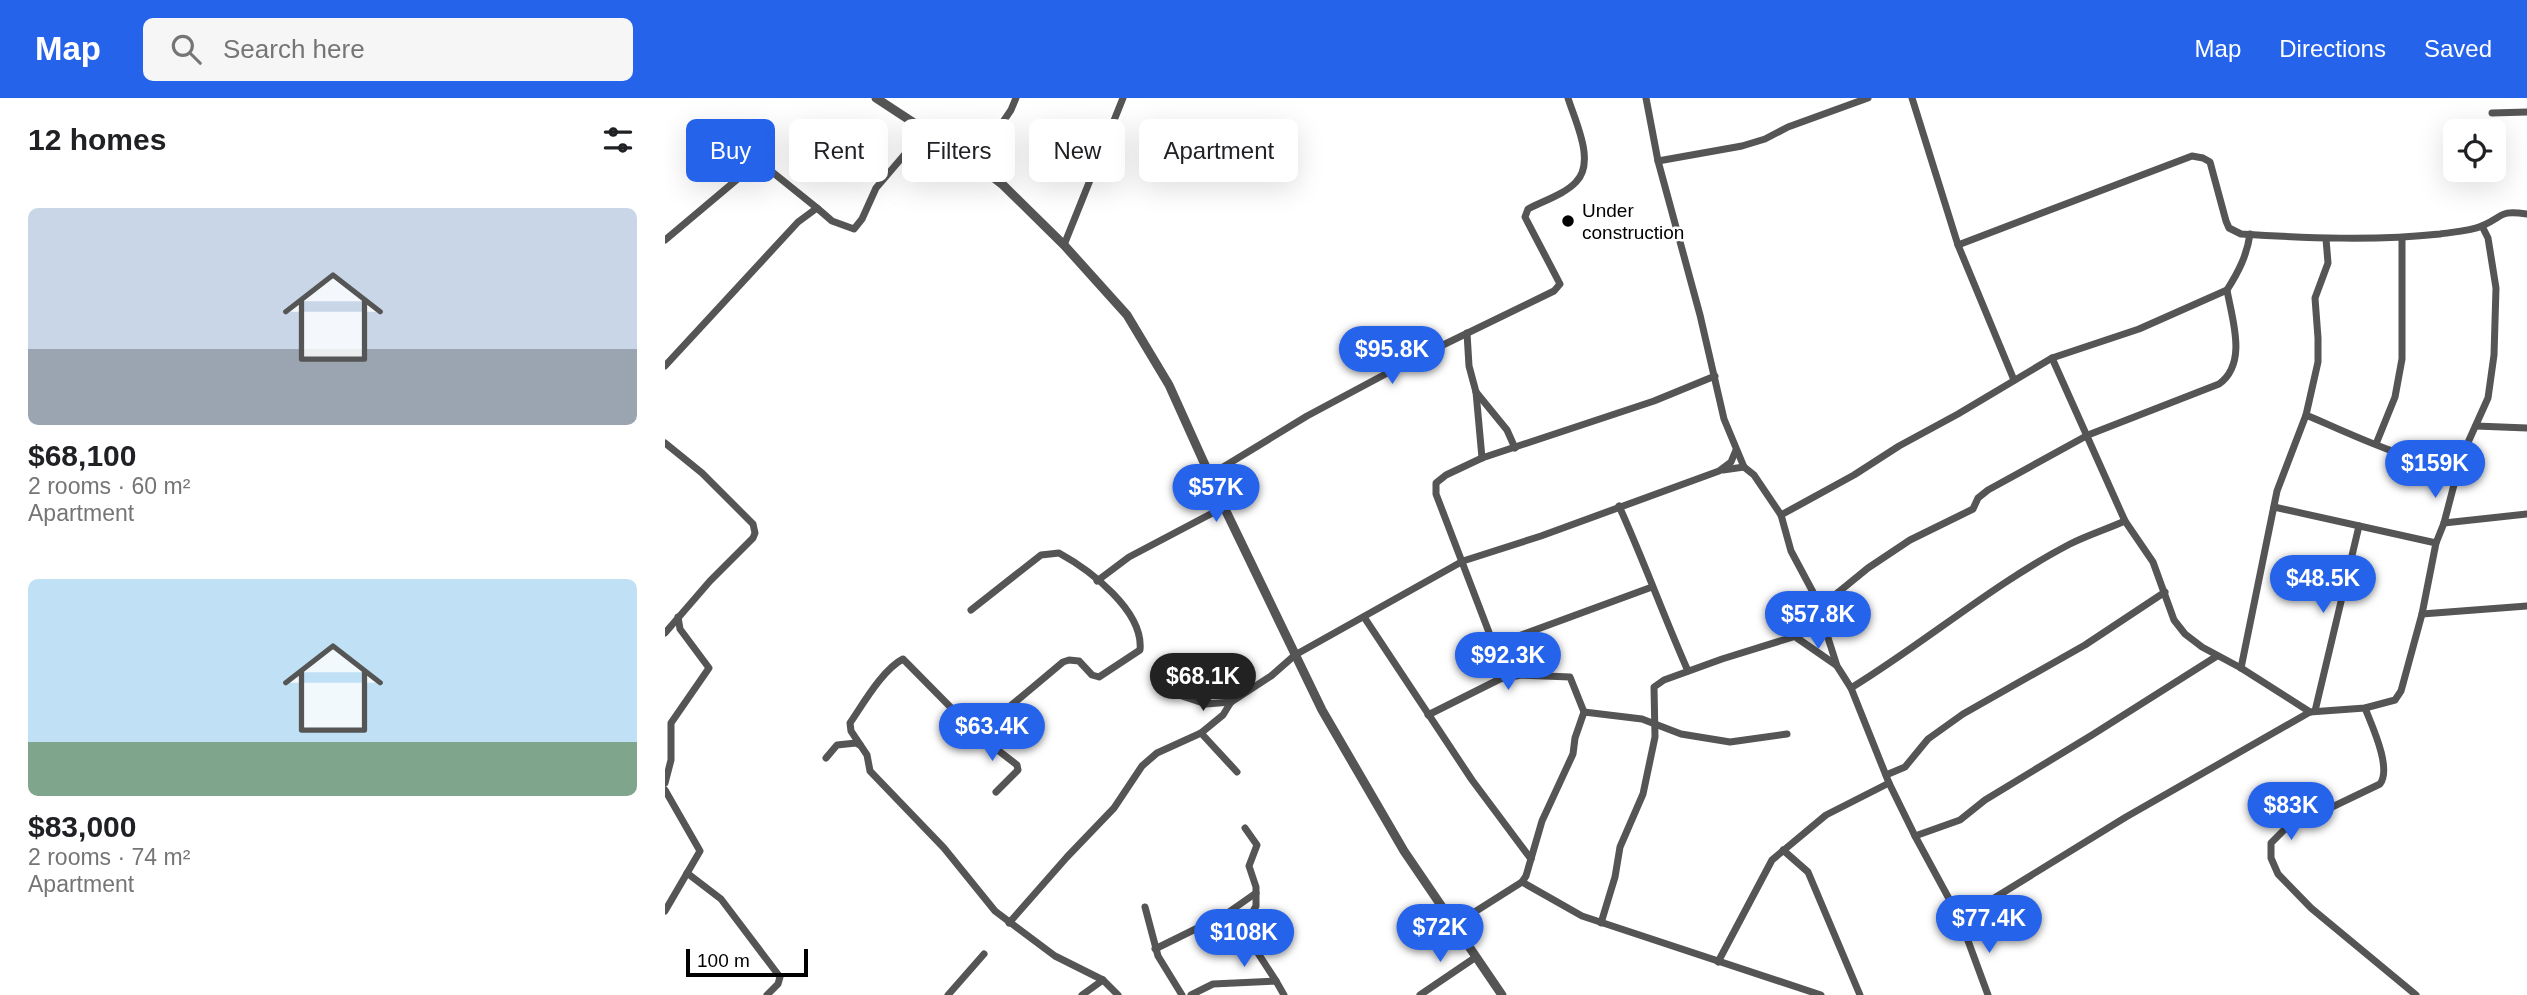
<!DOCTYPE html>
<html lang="en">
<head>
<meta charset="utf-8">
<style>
  :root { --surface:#fff; --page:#f6f6f6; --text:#202124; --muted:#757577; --accent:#2563eb }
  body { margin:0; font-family:Arial,sans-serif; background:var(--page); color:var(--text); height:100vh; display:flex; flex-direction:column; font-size:26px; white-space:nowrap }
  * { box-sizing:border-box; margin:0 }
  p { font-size:23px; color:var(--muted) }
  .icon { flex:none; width:38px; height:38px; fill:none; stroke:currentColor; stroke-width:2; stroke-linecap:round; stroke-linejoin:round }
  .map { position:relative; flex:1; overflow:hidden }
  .drawer { display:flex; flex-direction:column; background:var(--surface); width:665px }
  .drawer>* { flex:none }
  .hud { position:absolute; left:21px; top:21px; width:665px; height:63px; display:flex; gap:14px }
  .buttons { position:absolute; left:1778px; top:21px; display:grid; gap:14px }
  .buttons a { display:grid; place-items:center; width:63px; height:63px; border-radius:10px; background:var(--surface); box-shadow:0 7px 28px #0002; font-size:35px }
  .scale { position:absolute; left:21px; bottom:18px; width:122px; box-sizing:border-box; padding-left:7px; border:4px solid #000; border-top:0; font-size:19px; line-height:24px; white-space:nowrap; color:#000; -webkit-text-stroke:5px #fff; paint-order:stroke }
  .price { position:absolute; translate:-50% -60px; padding:0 16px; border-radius:24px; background:var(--accent); color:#fff; font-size:23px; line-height:46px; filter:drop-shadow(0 2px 4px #0008) }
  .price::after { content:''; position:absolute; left:50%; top:42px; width:21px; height:16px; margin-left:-10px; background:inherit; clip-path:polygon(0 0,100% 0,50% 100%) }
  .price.selected { background:#222; color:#fff }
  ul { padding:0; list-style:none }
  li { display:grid; align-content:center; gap:14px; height:371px; padding:0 28px }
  li span { display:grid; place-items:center; height:217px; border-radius:10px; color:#555 }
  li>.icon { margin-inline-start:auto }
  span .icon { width:126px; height:126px; fill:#fffc; stroke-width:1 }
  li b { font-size:30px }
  h2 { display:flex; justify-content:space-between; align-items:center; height:84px; padding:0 28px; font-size:30px }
  .chip { padding:0 24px; border-radius:10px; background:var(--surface); box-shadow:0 7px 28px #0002; font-size:24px; line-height:63px }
  .chip.selected { background:var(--accent); color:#fff }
  header { display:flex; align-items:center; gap:42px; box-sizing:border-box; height:98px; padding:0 35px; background:var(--accent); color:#fff }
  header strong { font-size:33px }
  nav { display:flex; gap:38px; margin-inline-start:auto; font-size:24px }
  .search { width:490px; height:63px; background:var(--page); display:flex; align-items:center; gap:18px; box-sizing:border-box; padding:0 24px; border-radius:10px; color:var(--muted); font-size:26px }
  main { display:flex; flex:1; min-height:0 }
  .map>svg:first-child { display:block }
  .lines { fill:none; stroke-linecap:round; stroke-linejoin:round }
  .minor { stroke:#555; stroke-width:7 }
  .tertiary { stroke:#555; stroke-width:9 }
  .poi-dot { fill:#000; stroke:#fff; stroke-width:2.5 }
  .labels { text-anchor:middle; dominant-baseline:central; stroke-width:5; stroke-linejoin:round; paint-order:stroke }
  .poi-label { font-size:19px; fill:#000; stroke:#fff; text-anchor:start }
</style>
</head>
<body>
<header>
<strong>Map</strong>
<div class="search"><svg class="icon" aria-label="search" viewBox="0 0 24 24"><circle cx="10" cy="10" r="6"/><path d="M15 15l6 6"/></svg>Search here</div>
<nav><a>Map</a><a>Directions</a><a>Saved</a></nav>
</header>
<main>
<section class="drawer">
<h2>12 homes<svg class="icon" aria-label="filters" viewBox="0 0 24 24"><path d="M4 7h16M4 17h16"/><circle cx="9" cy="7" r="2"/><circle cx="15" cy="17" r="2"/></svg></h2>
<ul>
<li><span style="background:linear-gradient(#c9d6e8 65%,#9aa5b1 0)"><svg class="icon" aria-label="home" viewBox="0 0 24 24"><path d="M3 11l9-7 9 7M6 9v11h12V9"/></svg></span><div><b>$68,100</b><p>2 rooms · 60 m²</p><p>Apartment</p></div></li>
<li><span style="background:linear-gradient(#bfe0f5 75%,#7fa58c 0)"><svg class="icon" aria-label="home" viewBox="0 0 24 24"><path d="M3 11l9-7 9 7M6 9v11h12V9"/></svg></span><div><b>$83,000</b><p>2 rooms · 74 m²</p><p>Apartment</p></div></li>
</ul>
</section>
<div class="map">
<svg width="1862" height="897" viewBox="0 0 1862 897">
  <rect width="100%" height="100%" fill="#fff"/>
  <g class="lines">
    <g class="minor">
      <path d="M981,0L993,63L1035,217L1059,321L1079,369L1089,377L1116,417L1126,453L1149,496L1172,568L1186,590L1224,685L1250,738L1295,821L1323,897"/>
      <path d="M1247,0L1293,147L1349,282"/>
      <path d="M1827,15L1862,14"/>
      <path d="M993,63L1077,48L1100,41L1123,29L1203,0"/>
      <path d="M310,65L346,12L351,0"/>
      <path d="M0,142L88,68L95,67L106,73L152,110"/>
      <path d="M399,147L458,0"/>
      <path d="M1293,147L1527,58L1538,60L1545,64L1561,123L1564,130L1576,136C1643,140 1709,143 1775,136C1788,134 1805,133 1817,128C1840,118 1833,112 1862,116"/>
      <path d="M802,235L804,268L811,294L817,360"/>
      <path d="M1387,260L1460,423L1488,464L1509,522L1520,536L1537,549L1576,570L1645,614"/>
      <path d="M0,268L133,124L152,110L167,123L189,131L197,121L211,90L240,56L255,30"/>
      <path d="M811,294L842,332L850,350"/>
      <path d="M1641,317C1675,331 1739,363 1775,364C1782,364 1789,362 1796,360"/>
      <path d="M1811,328L1862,330"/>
      <path d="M0,345L37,375L88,426L90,435L88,440L45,483L0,535"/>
      <path d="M1711,346L1730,299L1737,261V140"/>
      <path d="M1058,372L1079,369"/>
      <path d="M545,377L642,318L743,264L889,193L895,186L860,119L863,111C878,103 900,96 911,84C931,64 910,23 903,0"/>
      <path d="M954,408C979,463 999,519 1023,573"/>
      <path d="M1609,409L1771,445"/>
      <path d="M1116,417L1189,377L1234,348L1293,316L1387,260L1474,231L1562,192"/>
      <path d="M1779,425L1862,416"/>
      <path d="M432,483L464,459L559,409"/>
      <path d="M987,489L848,540L833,541L825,537L771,396V385L781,377L817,360L989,303L1050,278"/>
      <path d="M1154,510L1203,470L1245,442L1308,411L1313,400L1323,392L1423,337L1554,286C1583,265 1567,221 1562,192C1574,173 1582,157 1585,136"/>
      <path d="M306,512L376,457L394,455C425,472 479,513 475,552L434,579L427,577L414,563L404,562L398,564L312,636L238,561C218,571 198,606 185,625L186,633L202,657L205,673L279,750L330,813L390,858L438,882L453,897"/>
      <path d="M1757,516L1862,508"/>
      <path d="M699,519L807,682L866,761"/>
      <path d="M1132,540L1171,567"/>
      <path d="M1576,570L1612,393L1641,317L1653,264V240L1650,200L1663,165L1661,141"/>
      <path d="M1186,590C1261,544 1328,486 1405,446C1423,437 1442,431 1460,423"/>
      <path d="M517,598L541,606L566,604"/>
      <path d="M1700,610C1707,628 1727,670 1715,686L1619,732L1606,745V760L1613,776L1646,810L1751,897"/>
      <path d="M1650,613L1694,428"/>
      <path d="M763,617L835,581L856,577L905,579L919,614"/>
      <path d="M536,635L572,674"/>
      <path d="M312,636L352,667L353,672L331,694"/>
      <path d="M161,660L172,647L191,645L195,647"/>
      <path d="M1221,677L1240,669L1263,641L1298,616L1420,547L1500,494"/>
      <path d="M0,685L6,662V625L44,570L15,531L13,519"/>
      <path d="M0,692L35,753L0,813"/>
      <path d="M580,730L592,747L584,768L591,789V808L583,822V833L589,849L611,883"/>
      <path d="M1250,738L1295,722L1320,702L1427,637L1552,558"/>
      <path d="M1118,752L1143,774L1195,897"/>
      <path d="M22,775L56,801L115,879L113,886L102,897"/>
      <path d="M857,784L917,818L1156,897"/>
      <path d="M480,809L493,858L517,897"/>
      <path d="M1295,821L1461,719L1645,614L1700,610L1730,602L1736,593L1757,516L1771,445L1779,425L1796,360L1823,300L1829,257L1831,190L1823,140L1817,128"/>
      <path d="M344,825L402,759L449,710L477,668L492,655L536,635L558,617L566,604L606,578L630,557L798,463L876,438L1054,373L1066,364L1071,352"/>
      <path d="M936,825L950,779L955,749L978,696L990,639L989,589L999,582L1057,561L1160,529"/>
      <path d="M789,827L857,784L861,778L877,723L908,656L910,640L919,614L977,621L1016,636L1065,644L1122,636"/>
      <path d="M490,851L561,816L591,795"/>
      <path d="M1053,864L1107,762L1161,717L1224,685"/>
      <path d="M283,897L319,856"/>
      <path d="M417,897L438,882"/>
      <path d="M526,897L548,886L611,883L619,897"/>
      <path d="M755,897L811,859"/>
    </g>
    <path class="tertiary" d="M211,0L310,65L338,87L399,147L462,217L504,287L559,409L657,612L739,753L837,897"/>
  </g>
  <circle class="poi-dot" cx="903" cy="123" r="7"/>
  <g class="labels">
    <g class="poi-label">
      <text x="917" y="112">Under<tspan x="917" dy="22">construction</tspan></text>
    </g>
  </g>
</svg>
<div class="buttons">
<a><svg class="icon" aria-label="locate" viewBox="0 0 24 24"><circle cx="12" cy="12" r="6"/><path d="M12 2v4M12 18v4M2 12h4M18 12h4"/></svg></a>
</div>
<div class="scale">100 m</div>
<b class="price" style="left:727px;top:288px">$95.8K</b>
<b class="price" style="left:1770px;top:402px">$159K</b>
<b class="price" style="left:551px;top:426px">$57K</b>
<b class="price" style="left:1658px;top:517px">$48.5K</b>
<b class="price" style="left:1153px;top:553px">$57.8K</b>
<b class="price" style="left:843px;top:594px">$92.3K</b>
<b class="price selected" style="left:538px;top:615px">$68.1K</b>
<b class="price" style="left:327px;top:665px">$63.4K</b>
<b class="price" style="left:1626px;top:744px">$83K</b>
<b class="price" style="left:1324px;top:857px">$77.4K</b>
<b class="price" style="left:775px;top:866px">$72K</b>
<b class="price" style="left:579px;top:871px">$108K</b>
<div class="hud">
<a class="chip selected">Buy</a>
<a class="chip">Rent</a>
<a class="chip">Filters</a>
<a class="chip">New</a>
<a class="chip">Apartment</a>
</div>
</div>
</main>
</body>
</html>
